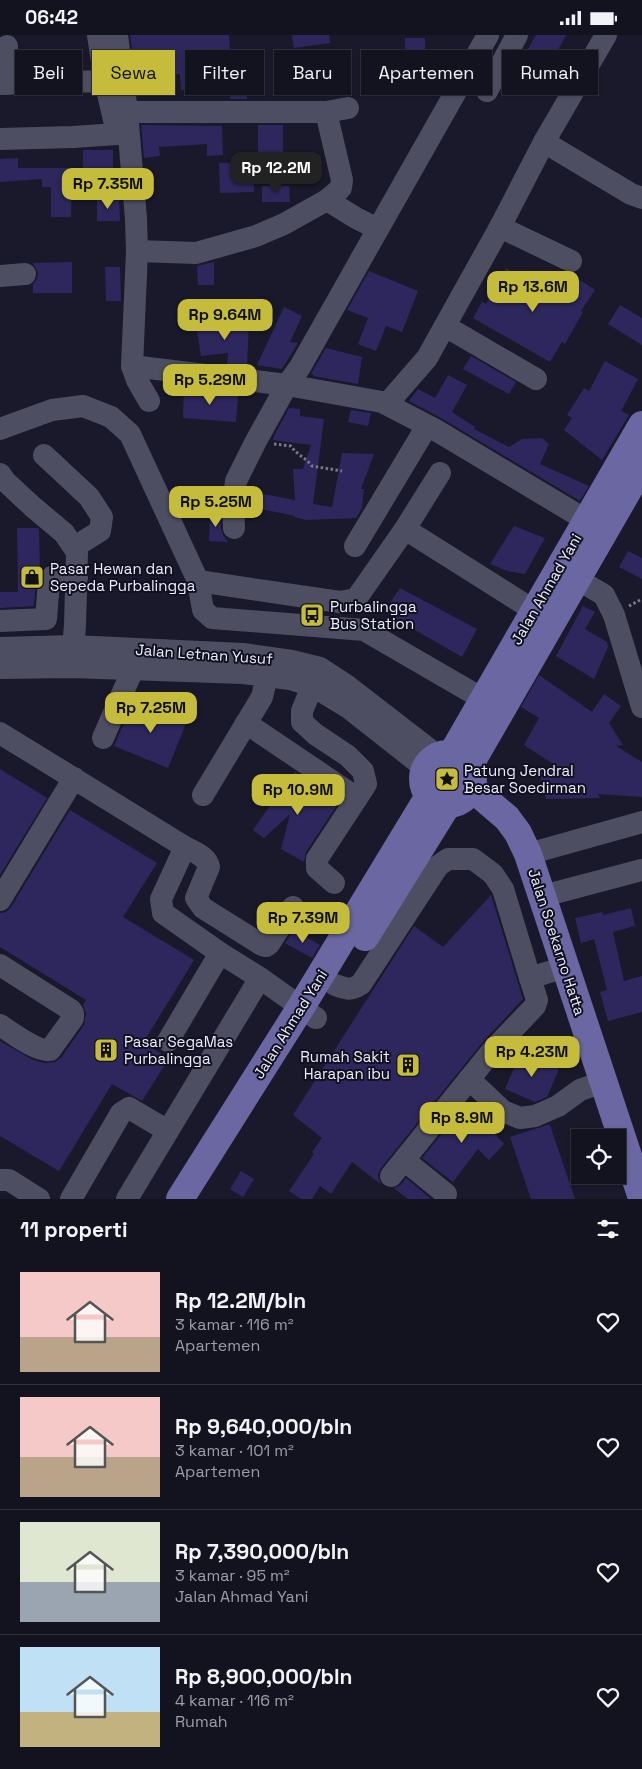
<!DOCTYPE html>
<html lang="id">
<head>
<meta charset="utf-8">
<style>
  :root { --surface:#131320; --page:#1c1c29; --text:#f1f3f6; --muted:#9d9ea5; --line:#32323e; --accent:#c6bc3c }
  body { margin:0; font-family:"Space Grotesk",sans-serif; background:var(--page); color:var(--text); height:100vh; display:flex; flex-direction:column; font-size:19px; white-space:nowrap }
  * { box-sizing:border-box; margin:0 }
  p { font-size:16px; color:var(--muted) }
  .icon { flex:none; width:28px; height:28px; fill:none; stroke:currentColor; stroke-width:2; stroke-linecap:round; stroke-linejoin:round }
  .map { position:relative; height:1164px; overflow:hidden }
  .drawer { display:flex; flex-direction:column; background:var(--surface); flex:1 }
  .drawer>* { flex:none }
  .hud { position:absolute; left:15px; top:15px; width:612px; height:45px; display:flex; gap:10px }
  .fabs { position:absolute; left:571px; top:1094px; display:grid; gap:10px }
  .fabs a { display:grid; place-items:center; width:55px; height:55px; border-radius:0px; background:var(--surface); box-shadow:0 1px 4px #0004,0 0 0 1px var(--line); font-size:25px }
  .price { position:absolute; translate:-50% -42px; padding:0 11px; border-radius:10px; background:var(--accent); color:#111; font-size:16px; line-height:32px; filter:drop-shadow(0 1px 2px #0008) }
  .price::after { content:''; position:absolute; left:50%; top:30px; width:15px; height:11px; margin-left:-8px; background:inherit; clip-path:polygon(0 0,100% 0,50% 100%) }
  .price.current { background:#222; color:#fff }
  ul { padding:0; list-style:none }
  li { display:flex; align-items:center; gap:15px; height:125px; padding:0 20px }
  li+li { border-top:1px solid var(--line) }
  li span { display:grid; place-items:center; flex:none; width:140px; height:100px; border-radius:0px; color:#555 }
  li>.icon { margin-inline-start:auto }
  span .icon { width:60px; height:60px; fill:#fffc; stroke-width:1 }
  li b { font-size:21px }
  h2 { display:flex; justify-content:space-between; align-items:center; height:60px; padding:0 20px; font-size:21px }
  .tag { padding:0 18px; border-radius:0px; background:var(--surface); box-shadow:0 1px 4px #0004,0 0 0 1px var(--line); font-size:18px; line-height:45px }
  .tag.current { background:var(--accent); color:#111 }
  .status { display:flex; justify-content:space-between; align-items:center; height:35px; padding:0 25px; background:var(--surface); direction:ltr }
  .status svg { height:14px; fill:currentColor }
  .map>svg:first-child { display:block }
  .building { fill:#2d275e }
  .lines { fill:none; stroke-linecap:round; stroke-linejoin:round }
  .path { stroke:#787888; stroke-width:3; stroke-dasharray:2.5 2.5; stroke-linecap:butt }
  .minor { stroke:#4e4e63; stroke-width:22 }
  .major { stroke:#6a67a2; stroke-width:28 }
  .labels { text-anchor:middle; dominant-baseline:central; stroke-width:4; stroke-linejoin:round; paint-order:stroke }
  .poi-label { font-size:15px; fill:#eeeefb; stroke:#111021; text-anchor:start }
  .street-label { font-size:15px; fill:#eeeefb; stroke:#111021 }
</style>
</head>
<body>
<div class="status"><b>06:42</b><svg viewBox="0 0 49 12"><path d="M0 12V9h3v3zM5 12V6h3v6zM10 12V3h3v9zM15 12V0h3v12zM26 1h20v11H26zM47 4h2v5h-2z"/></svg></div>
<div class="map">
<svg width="642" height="1164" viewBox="0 0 642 1164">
  <rect width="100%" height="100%" fill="#19192b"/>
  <g class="building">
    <path d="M130,0H229L232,51L181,55L180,39L136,44Z"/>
    <path d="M292,0H329L330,8L294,13Z"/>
    <path d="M536,0H566L548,34L524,21Z"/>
    <path d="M405,3H425V30L405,31Z"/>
    <path d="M231,56L247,57V64H230Z"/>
    <path d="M141,90L222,91L223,120L207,121V109L159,112L160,121L144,123Z"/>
    <rect x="258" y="90" width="25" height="33"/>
    <path d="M83,115H113V133L83,134Z"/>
    <path d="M18,123V133H72L71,182H51V152H42V144L0,147V124Z"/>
    <path d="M253,127L254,157L220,158L219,128Z"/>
    <path d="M262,151H289L290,167H262Z"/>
    <path d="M97,163H119L120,186H97Z"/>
    <path d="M72,227V258H33V249L37,244L38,238L33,228Z"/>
    <path d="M214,227V250H198L197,231Z"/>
    <path d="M105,232H120L121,266H106Z"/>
    <path d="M506,233L562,265L577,243L595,255L581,276L583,277L565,309L562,307L550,327L473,283L482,267L486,269Z"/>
    <path d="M369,236L418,256L402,297L386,291L376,316L358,309L368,283L347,275Z"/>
    <path d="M620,270L642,283V310L608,289Z"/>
    <path d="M284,272L302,281L290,307L298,308L282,334L257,330Z"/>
    <path d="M225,286L249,287L247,332L227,329L228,318L201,321L196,290Z"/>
    <path d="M326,313L362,322L358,349L313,341L314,340L311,339Z"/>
    <path d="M471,321L516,347L509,359L463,334Z"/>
    <path d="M605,326L638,344L621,376L629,380L602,425L564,395L572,383L567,380L584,353L589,356Z"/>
    <path d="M448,340L467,350L452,377L475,392L474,394L509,412L522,404L542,403L549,409L540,429L589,451L580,466L441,383L409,366L418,354L435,363Z"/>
    <path d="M184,355L238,360L236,387L183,383Z"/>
    <path d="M289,373L300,374V381L324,384L313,469L332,472L342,418L374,419L361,454H364L362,473L356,483L306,485L295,482V481L246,471L248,456L295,465L293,434H303L311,410L273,405L274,401Z"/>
    <path d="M351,375L371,378L368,391L348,387Z"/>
    <path d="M210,477H220L221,494L223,500L228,507L209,506Z"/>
    <path d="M514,491L545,503L525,539L507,536L490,529Z"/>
    <path d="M17,493H37L39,494L40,536L36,545L34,571L0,573V557H18Z"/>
    <path d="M628,516L642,523V544L619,532Z"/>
    <path d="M400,553L477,594L462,622L384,577Z"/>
    <path d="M583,571L595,577L585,594L607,607L608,612L594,644L556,621Z"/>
    <path d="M539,640L592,677L604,659L621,671L609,688L623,710L616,711L642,727V762L598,759L600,763L546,764L539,737L558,732L524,710L539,683L521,672Z"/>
    <path d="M134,665L187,686L168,733L114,711Z"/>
    <path d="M0,734L47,763L0,840Z"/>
    <path d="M294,736L339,767L306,817L304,827L281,814L290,779L264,803L253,795L283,752L294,759Z"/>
    <path d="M70,775L157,828L123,882L194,925L143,1008L169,1023L142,1066L112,1049L59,1136L0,1101V1006L33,1025L44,1028L55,1027L61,1023L84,990L86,978L83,970L86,965L0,912V878L6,877L11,872Z"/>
    <path d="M491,860L523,964L482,1008L381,1133L378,1139L379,1145L382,1150L352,1127L331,1159L320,1151L312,1164H301L289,1156L314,1119L312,1117L322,1103L293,1080L414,891L443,912Z"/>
    <path d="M631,873L635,891L613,897L624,946L642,941V977L608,986L600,957L607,955L594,904L581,908L575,883L602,877L603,880Z"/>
    <path d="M294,895L320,910L312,923L285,908Z"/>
    <path d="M521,1017L559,1034L547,1062L535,1067L505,1054Z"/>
    <path d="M467,1068L504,1109L489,1125L478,1114L453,1147L422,1123Z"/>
    <path d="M547,1090H550L575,1164H531L510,1102Z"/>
    <path d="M241,1136L254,1144L243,1162L230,1154Z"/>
    <path d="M406,1143L431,1164H408L394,1153L401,1150Z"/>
  </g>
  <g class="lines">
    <g class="path">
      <path d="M274,409L291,411C297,420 306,423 312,431L342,436"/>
      <path d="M629,571L642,564"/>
    </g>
    <g class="minor">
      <path d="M98,0L105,46"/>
      <path d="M117,0L127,77L136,184L137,216L132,331L137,345L149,366"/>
      <path d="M0,49L105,46L115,89"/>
      <path d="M6,49L7,11"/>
      <path d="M487,56L517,0"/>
      <path d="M127,77H326L348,73"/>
      <path d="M326,77L342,145L341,153L327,165"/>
      <path d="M0,104L73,102L117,99"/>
      <path d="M544,107L631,159L642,163"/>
      <path d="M500,192L571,226"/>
      <path d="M378,194L488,0"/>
      <path d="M137,216L196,218L256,201L284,189L327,165L356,183L378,194L300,332L287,350L382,367L434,394L586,485"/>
      <path d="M0,241L25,239"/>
      <path d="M445,291L536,344"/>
      <path d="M132,331L287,350L256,406L236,446L233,470L234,493"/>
      <path d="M387,369L427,323L500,192L544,107L606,0"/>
      <path d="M0,394L52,375L83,371L111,382L130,399L198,546L203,575L212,583L364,595L483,664"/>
      <path d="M44,420L89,462L102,482L100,496L76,511L77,517"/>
      <path d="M0,439L5,446L33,472L64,498L77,517L75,590L72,626"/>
      <path d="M405,494L440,438"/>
      <path d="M355,511L427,391"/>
      <path d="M577,544L604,560L614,580L642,672"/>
      <path d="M198,546L340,567L356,564L405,494L549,585"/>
      <path d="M0,586L46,584L49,546L52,542L60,541L77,542"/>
      <path d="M0,613L73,611L243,619L292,626L320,633L346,650L438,721"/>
      <path d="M0,633L71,632L243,638L290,644L313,651L349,673L425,733"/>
      <path d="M318,637L302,676V687L315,699L348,721L363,736L366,749L357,763"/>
      <path d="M246,688L357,763L317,824V833L334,848"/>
      <path d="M0,698L185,812L161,864L163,878L220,918L260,943"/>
      <path d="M103,703L133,634"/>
      <path d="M203,760L262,662L267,641"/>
      <path d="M185,812C194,817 207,821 209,832L196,863L203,873L262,910L266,911L269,909L293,872"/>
      <path d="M528,819L642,787"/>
      <path d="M543,861L642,835"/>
      <path d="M0,865L74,743"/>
      <path d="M0,930L71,975L73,978V983L50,1015C37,1017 12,998 0,990"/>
      <path d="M335,950C346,954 351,956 361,949L438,831L448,824H473L493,839L503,854L530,943"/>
      <path d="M168,1006L220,918"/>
      <path d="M469,1044L503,1076L520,1083L535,1081L558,1071L580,1055L603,1047"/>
      <path d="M404,1125L446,1159"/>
      <path d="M391,1141L492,1016L535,971L537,965L530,943L565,932"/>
      <path d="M0,1145H9L39,1164"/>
      <path d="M71,1164L121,1078L129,1073L168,1096"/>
      <path d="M127,1164L260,943L316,983"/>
    </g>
    <g class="major">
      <circle cx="448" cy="744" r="25"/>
      <path d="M452,719L642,390"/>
      <path d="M469,731L642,431"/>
      <path d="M472,753L507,783L518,798L528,819L642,1163"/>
      <path d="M365,902L447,770"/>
      <path d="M180,1164L301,972L429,761"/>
    </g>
  </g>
  <defs>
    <g id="shop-square" transform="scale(1.25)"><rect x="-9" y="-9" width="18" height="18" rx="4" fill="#c6bc3c" stroke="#111021"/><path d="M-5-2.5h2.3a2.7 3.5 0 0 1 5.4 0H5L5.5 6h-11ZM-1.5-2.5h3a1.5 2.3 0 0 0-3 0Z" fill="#111"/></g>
    <g id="bus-square" transform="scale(1.25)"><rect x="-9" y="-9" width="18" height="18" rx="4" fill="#c6bc3c" stroke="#111021"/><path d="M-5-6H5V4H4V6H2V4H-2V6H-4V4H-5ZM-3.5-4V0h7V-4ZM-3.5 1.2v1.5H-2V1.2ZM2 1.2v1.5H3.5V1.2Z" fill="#111"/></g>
    <g id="sight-square" transform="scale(1.25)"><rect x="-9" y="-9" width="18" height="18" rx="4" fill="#c6bc3c" stroke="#111021"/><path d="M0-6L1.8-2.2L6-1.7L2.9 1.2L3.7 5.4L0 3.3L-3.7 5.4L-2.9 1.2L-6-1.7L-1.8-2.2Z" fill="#111"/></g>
    <g id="building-square" transform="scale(1.25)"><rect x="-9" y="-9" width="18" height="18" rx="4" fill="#c6bc3c" stroke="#111021"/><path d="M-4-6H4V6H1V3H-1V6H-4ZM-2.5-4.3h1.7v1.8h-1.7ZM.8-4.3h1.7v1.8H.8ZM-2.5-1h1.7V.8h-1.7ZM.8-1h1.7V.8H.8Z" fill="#111"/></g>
  </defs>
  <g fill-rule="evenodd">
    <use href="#shop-square" x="32" y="542"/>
    <use href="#bus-square" x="312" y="580"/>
    <use href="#sight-square" x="447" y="744"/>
    <use href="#building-square" x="106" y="1015"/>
    <use href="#building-square" x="408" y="1030"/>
  </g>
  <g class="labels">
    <g class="poi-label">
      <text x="50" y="533">Pasar Hewan dan<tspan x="50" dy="17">Sepeda Purbalingga</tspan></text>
      <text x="330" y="571">Purbalingga<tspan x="330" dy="17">Bus Station</tspan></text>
      <text x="464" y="735">Patung Jendral<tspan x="464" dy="17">Besar Soedirman</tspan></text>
      <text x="124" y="1006">Pasar SegaMas<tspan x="124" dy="17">Purbalingga</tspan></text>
      <text x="390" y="1021" text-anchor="end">Rumah Sakit<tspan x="390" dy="17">Harapan ibu</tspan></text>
    </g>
    <g class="street-label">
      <text transform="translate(546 554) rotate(-60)">Jalan Ahmad Yani</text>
      <text transform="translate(204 619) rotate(4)">Jalan Letnan Yusuf</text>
      <text transform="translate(557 907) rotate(72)">Jalan Soekarno Hatta</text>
      <text transform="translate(290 989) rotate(-58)">Jalan Ahmad Yani</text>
    </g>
  </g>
</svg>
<div class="fabs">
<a><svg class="icon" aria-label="locate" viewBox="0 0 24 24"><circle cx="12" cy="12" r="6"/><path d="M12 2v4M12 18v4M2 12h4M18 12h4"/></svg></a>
</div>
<b class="price current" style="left:276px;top:159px">Rp 12.2M</b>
<b class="price" style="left:108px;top:175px">Rp 7.35M</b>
<b class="price" style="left:533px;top:278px">Rp 13.6M</b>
<b class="price" style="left:225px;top:306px">Rp 9.64M</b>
<b class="price" style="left:210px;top:371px">Rp 5.29M</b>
<b class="price" style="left:216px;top:493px">Rp 5.25M</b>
<b class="price" style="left:151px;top:699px">Rp 7.25M</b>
<b class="price" style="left:298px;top:781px">Rp 10.9M</b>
<b class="price" style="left:303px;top:909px">Rp 7.39M</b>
<b class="price" style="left:532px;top:1043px">Rp 4.23M</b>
<b class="price" style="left:462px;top:1109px">Rp 8.9M</b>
<div class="hud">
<a class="tag">Beli</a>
<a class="tag current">Sewa</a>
<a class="tag">Filter</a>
<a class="tag">Baru</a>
<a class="tag">Apartemen</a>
<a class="tag">Rumah</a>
</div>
</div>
<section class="drawer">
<h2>11 properti<svg class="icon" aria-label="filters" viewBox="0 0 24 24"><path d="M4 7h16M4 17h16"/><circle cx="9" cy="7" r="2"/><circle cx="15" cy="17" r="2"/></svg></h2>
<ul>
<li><span style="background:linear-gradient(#f6c9c9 65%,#b9a48a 0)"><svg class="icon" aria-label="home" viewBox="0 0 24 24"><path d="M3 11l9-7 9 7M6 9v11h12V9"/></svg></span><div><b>Rp 12.2M/bln</b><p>3 kamar · 116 m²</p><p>Apartemen</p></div><svg class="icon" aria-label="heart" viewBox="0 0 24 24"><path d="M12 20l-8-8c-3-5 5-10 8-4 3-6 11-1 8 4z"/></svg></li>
<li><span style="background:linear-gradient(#f6c9c9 60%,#b9a48a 0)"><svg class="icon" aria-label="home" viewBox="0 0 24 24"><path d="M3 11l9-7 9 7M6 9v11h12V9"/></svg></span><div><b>Rp 9,640,000/bln</b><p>3 kamar · 101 m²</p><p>Apartemen</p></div><svg class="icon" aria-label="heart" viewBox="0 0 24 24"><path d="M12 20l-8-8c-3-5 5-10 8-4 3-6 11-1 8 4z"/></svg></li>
<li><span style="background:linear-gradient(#dfe7d0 60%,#9aa5b1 0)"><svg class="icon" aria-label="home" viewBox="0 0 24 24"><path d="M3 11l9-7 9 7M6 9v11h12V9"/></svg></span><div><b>Rp 7,390,000/bln</b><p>3 kamar · 95 m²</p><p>Jalan Ahmad Yani</p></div><svg class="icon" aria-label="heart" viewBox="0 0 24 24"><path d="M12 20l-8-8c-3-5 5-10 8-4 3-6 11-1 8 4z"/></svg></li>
<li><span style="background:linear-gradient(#bfe0f5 65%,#c2b280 0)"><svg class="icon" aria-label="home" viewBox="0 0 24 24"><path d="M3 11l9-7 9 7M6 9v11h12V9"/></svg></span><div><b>Rp 8,900,000/bln</b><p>4 kamar · 116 m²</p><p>Rumah</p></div><svg class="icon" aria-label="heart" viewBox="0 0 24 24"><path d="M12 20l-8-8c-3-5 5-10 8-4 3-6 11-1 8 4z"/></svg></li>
</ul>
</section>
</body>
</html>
